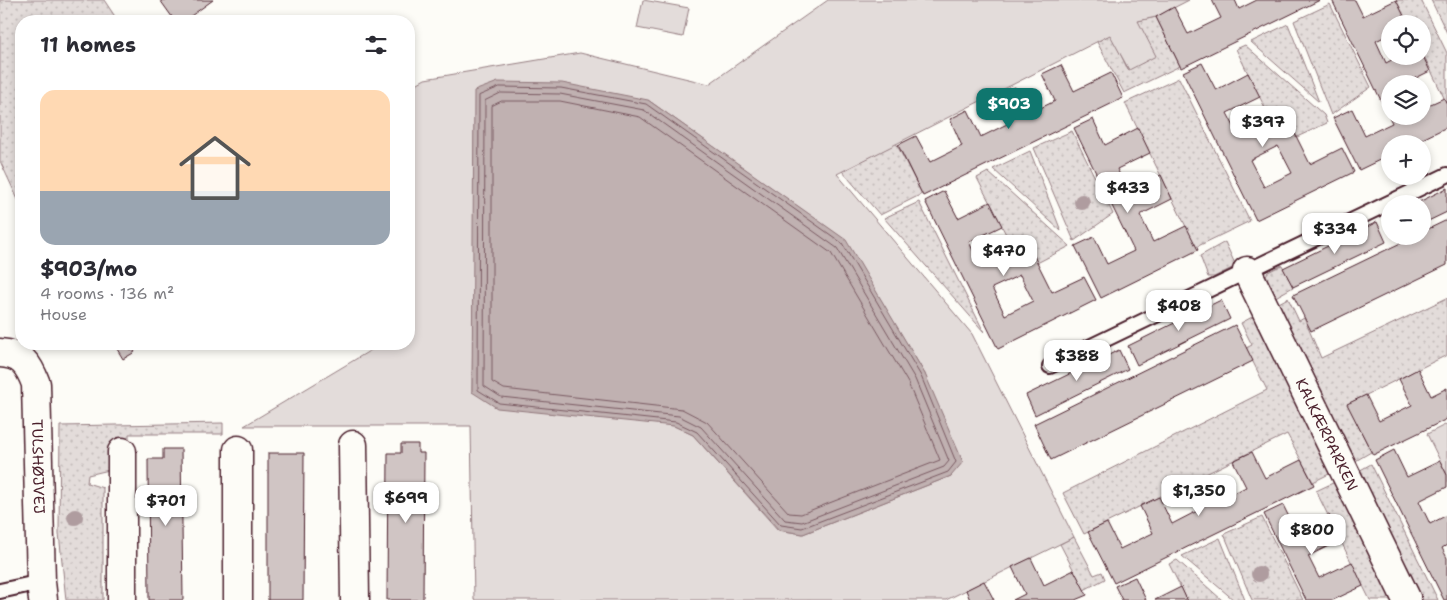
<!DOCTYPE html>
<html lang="en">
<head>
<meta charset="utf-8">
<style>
  :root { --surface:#fff; --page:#f2f2f3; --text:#2b2b33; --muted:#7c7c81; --line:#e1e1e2; --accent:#0f766e }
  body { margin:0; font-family:"Shantell Sans",sans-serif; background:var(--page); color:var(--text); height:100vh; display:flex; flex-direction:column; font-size:19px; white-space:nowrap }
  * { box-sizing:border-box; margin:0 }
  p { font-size:16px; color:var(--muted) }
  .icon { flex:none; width:28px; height:28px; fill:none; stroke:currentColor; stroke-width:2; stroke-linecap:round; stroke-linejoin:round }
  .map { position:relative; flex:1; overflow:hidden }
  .details { position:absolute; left:15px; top:15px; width:400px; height:335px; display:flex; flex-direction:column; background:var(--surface); border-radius:20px; box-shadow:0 2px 8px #0003 }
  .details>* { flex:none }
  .buttons { position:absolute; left:1381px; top:15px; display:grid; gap:10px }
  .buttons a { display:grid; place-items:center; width:50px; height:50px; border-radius:50%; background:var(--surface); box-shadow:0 2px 8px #0003; font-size:25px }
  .price { position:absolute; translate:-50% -42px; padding:0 11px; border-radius:10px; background:#fff; color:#222; font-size:16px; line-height:32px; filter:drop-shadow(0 1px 2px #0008) }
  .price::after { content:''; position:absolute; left:50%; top:30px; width:15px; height:11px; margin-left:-8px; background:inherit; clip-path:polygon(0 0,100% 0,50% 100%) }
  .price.selected { background:var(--accent); color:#fff }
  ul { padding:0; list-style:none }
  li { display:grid; align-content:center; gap:10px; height:265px; padding:0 25px }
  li+li { border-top:1px solid var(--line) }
  li span { display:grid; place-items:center; height:155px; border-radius:15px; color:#555 }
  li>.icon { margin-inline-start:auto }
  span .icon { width:90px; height:90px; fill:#fffc; stroke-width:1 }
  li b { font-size:21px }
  h2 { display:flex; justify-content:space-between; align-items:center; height:60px; padding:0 25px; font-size:21px }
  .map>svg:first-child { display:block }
  .grass { fill:url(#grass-dots); stroke:#967e82 }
  .green { fill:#e3dcda; stroke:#967e82; fill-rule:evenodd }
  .water { fill:#c0b1b1; stroke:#91777b }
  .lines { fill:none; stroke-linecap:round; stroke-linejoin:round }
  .shore { stroke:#795961; stroke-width:1 }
  .building { fill:#d0c5c4; stroke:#4a1f2b; fill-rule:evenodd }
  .lane-casing { stroke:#4a1f2b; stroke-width:18 }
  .street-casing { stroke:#4a1f2b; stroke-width:31 }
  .lane { stroke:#fdfcf7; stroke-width:14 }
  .street { stroke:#fdfcf7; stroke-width:28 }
  .tree { fill:#af9c9f }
  .labels { text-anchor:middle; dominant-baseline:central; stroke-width:4; stroke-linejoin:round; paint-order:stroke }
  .street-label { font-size:15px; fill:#4a1f2b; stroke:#fdfcf7 }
</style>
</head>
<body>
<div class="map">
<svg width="1447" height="600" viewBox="0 0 1447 600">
  <defs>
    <pattern id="grass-dots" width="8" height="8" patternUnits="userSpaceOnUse" patternTransform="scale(1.25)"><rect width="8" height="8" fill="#e3dcda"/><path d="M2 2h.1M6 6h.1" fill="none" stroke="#c4bcbb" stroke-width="1.8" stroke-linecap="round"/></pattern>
  </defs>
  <rect width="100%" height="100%" fill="#fdfcf7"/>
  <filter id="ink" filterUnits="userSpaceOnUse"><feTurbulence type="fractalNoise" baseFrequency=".02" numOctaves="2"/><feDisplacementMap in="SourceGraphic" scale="10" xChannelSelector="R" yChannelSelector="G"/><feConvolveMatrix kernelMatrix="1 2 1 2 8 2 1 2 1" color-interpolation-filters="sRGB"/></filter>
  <g filter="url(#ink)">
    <g class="grass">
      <path d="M0,0H104L118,21H21V206L0,161Z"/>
      <path d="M1396,0H1421L1447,53V104L1423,54L1422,24H1408Z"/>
      <path d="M1431,0H1447V33Z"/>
      <path d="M1330,4L1371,87L1331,115L1294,21Z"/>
      <path d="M1156,17L1180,66L1124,93L1097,42L1111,34L1128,70L1138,21Z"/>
      <path d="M1288,24L1319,102L1251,42Z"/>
      <path d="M1245,45L1324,115L1327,123L1297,137L1285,114L1271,120L1236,49Z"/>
      <path d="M1179,78L1250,221L1196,247L1125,103Z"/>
      <path d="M1072,131L1113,214L1074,241L1034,148Z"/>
      <path d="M896,143L922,194L880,215L842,171Z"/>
      <path d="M1030,151L1061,231L993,169Z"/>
      <path d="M988,172L1070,246L1037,263L1027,242L1013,248L977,178Z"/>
      <path d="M919,202L984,332L884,218Z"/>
      <path d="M1225,242L1236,266L1214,277H1208L1200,256Z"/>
      <path d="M1282,265L1293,287L1272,299L1263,280L1268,272Z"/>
      <path d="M1288,298L1299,321L1304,318L1321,358L1447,298V355L1348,404L1371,452L1352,463L1275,305Z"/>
      <path d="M1254,316L1333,472L1313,482L1287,434L1084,534L1063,493L1267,390L1246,348L1252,345L1241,323Z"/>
      <path d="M223,423V434H129V449L109,470L88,475L87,483L103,488V600H66L59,533L60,426Z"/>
      <path d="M1371,464L1438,600H1420L1357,472Z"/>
      <path d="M1337,481L1395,600H1370L1316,491Z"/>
      <path d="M1262,517L1303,600H1252L1224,534Z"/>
      <path d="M1074,537L1094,575L1102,572L1105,579L1084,590L1060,544Z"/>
      <path d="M1220,538L1245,600H1234L1182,556Z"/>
      <path d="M1177,560L1222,600H1187L1169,564Z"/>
    </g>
    <g class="green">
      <path d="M643,0L689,8L683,37L637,28Z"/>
      <path d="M828,0H1189L1156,17L1138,21L1156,56L1129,70L1110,35L837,174L972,334L1074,537L946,600H474L471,426H244L381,344H409V88L425,79L580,53L709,84ZM648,100L845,240L925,374L951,476L803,534L778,530L693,435L674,426L472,392L474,252Z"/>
      <path d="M1447,424V475L1427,434Z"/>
    </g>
    <path class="water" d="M498,82L562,83L648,100L846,240L925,374L963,462L951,476L803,534L779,530L693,435L674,426L497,408L472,392L474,91Z"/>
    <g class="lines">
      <g class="shore">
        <path d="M500,87L561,88L646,104L842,243L921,376L956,462L948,472L802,528L781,525L697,432L676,422L499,403L478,390L479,96Z"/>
        <path d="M501,93L560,94L644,110L837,248L915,379L949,461L944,467L802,522L785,520L701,427L679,416L501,397L484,386L485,101Z"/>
        <path d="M502,101H560L640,117L831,253L908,383L940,460L801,514L789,513L707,422L682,409L504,389L492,382V106Z"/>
      </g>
    </g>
    <g class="building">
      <path d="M160,0H213L184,21H175Z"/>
      <path d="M1212,0H1235L1239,9L1257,0H1320L1181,68L1156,17L1174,7L1188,34L1221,18Z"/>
      <path d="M1332,0H1355L1363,16L1396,0L1408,24H1390V34L1376,41L1386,63L1399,56H1422V54L1430,71L1404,84H1390V116H1422V108L1444,98L1447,104V127L1412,144H1390V155L1359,170L1333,118L1352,109L1365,136L1392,123Z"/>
      <path d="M1202,63L1216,90L1248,73L1260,97L1227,113L1239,136L1285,114L1310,164L1342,148L1354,172L1256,220L1183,72ZM1278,146L1292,173L1264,187L1250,160Z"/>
      <path d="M1061,65L1074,91L1111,73L1123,98L923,196L898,145L916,136L930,162L962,146L950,119L968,110L981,137L1009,123L996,97L1015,87L1028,114L1055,101L1042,74Z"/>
      <path d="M1093,119L1105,145L1138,128L1150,153L1117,169L1128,191L1161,175L1172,199L1140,215L1153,242L1186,226L1198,250L1101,298L1075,246L1094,237L1107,264L1134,251L1074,128Z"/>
      <path d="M1447,188V212L1422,224V204H1415Z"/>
      <path d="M944,191L958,218L990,202L1002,226L969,242L980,265L1027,242L1052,292L1084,277L1096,300L998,349L925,201ZM1020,275L1033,301L1005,315L992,288Z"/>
      <path d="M1447,220V265L1311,331L1293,295L1415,236H1422V232Z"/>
      <path d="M1377,222L1386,242L1293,287L1283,268Z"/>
      <path d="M1221,300L1230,319L1137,365L1128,346Z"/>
      <path d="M1235,325L1253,361L1051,460L1034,424Z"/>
      <path d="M114,344H127L131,351L133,349L135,352L123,359Z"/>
      <path d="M1119,350L1128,369L1035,415L1026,395Z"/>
      <path d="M1418,369L1431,396L1447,388V419L1373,455L1347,404L1366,395L1379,421L1412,405L1399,379Z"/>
      <path d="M401,444H418V453H424L423,600H387L388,453H401Z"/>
      <path d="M163,449H181L183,600H149L148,459H163Z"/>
      <path d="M1394,450L1407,477L1440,461L1447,475V487L1419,501L1430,524L1447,515V545L1442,548L1447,558V600H1444L1375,460Z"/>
      <path d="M1252,452L1265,478L1301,460L1314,485L1114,583L1088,532L1107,523L1120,549L1153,533L1140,506L1159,497L1172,524L1199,510L1186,483L1205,474L1218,501L1246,487L1233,461Z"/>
      <path d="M268,453H304L303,600H268Z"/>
      <path d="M1283,505L1296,531L1329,515L1341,540L1308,556L1319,578L1352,562L1363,586L1333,600H1306L1264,514Z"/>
      <path d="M1031,558L1044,585L1074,570L1087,595L1075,600H1013L1025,594L1012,567Z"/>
      <path d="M1135,577L1146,600H1122L1115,586Z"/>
      <path d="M984,581L994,600H970L966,590Z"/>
      <path d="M1181,587L1187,600H1155Z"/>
    </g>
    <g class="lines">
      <g class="lane-casing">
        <g id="lane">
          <path d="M1050,366L1447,175"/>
          <path d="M0,591L41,582"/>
        </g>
      </g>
      <g class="street-casing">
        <g id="street">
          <path id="s1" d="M1247,271L1407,600"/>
          <path id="s2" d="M0,353C22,354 29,365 36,384L41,582L43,600"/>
          <path d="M353,445L355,600"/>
          <path d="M122,600V452"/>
          <path d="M238,600V450"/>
        </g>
      </g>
      <use href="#lane" class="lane"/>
      <use href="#street" class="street"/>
    </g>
    <g class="tree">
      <circle cx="1082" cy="202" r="8"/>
      <circle cx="75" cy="517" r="8"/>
      <circle cx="1259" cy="574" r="8"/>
    </g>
  </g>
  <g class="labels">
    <g class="street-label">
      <text stroke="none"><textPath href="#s1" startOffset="182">KALKÆRPARKEN</textPath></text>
      <text stroke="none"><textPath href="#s2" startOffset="134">TULSHØJVEJ</textPath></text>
    </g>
  </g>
</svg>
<div class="buttons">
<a><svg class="icon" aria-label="locate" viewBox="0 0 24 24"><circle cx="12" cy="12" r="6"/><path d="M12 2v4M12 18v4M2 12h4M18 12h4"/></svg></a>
<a><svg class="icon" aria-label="layers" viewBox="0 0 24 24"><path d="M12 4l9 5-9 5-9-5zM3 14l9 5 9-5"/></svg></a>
<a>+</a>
<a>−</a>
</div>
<b class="price selected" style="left:1009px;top:130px">$903</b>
<b class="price" style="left:1263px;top:148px">$397</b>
<b class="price" style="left:1128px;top:214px">$433</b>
<b class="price" style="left:1335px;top:255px">$334</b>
<b class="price" style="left:1004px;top:277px">$470</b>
<b class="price" style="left:1179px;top:332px">$408</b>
<b class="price" style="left:1077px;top:382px">$388</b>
<b class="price" style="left:1199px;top:517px">$1,350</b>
<b class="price" style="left:406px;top:524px">$699</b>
<b class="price" style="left:166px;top:527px">$701</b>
<b class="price" style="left:1312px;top:556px">$800</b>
<section class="details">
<h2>11 homes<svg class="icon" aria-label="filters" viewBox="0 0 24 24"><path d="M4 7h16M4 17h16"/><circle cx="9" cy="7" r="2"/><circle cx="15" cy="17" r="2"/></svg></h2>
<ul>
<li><span style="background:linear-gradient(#ffd9b3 65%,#9aa5b1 0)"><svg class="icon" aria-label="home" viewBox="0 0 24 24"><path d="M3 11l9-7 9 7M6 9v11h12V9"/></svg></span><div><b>$903/mo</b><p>4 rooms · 136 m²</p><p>House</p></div></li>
</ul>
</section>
</div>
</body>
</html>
